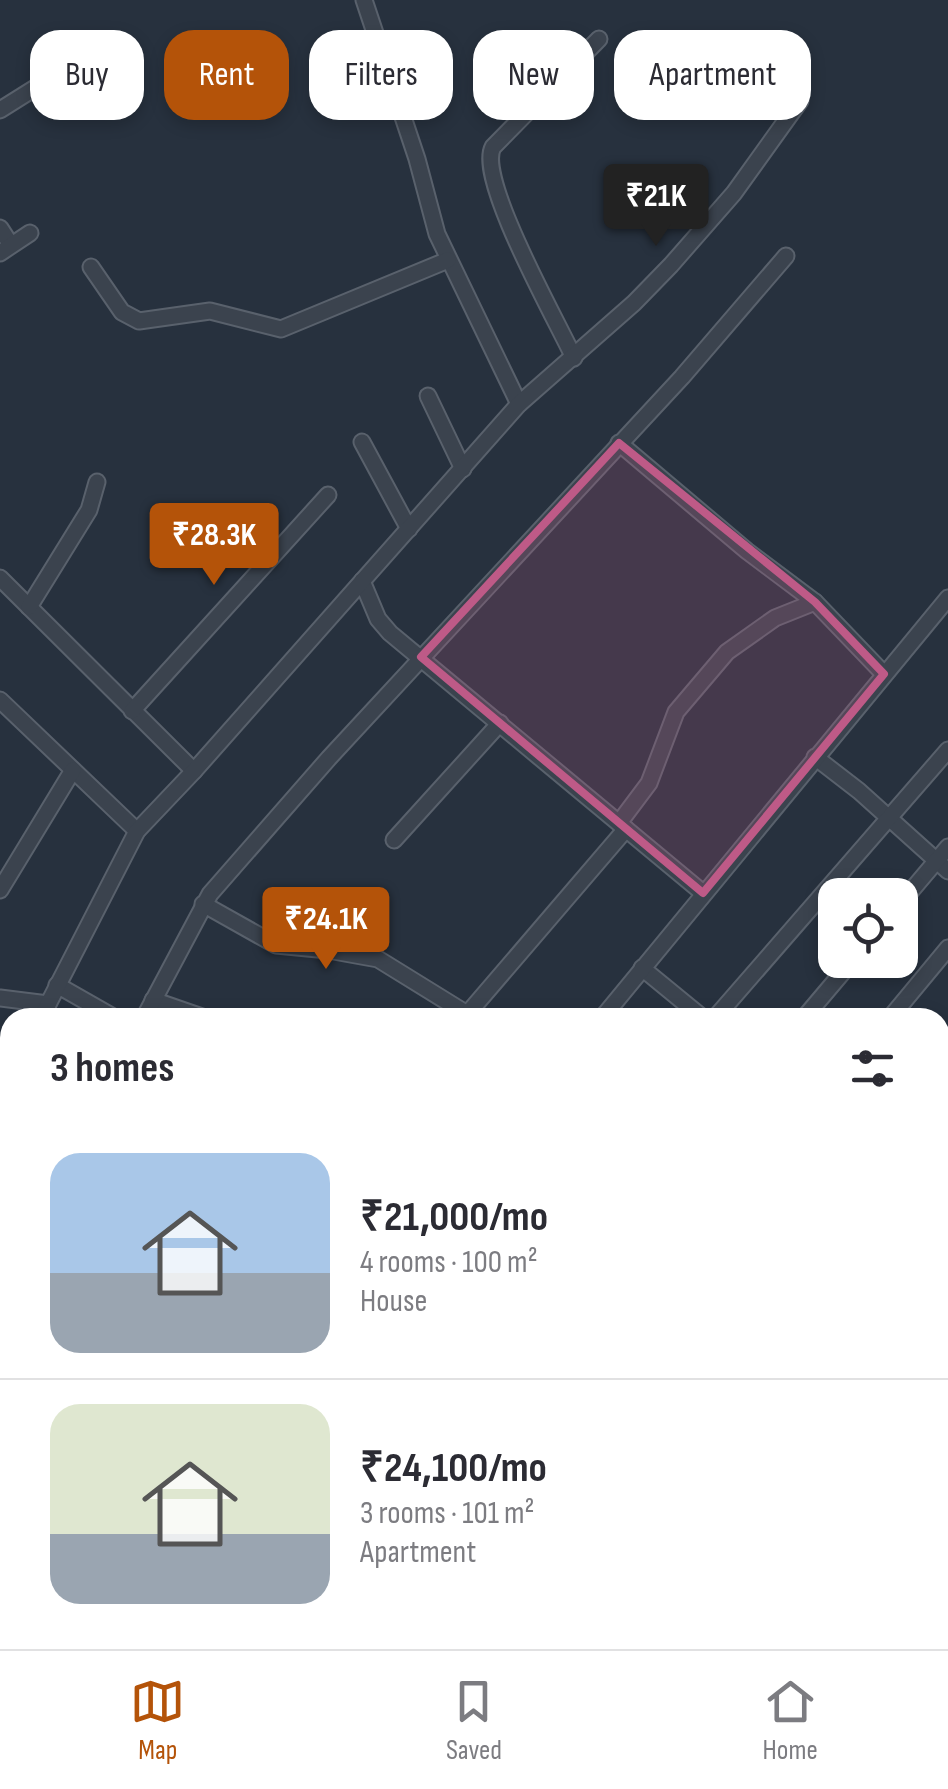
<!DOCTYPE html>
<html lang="en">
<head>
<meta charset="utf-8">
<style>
  :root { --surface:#fff; --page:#f7f7f7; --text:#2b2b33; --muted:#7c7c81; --line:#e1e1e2; --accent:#b45309 }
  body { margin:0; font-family:"Sofia Sans Condensed",sans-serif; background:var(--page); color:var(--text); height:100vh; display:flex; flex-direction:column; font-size:38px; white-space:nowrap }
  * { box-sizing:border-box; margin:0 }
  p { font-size:32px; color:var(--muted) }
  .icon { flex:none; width:55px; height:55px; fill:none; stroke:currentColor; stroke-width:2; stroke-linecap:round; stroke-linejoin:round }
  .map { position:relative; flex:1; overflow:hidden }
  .panel { position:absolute; left:0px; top:1008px; width:950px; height:642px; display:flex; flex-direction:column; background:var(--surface); border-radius:30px 30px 0 0; box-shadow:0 5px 15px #0003 }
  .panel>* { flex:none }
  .guide { position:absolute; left:30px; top:30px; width:890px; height:90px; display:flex; gap:20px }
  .controls { position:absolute; left:818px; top:878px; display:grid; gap:20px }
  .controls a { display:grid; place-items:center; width:100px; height:100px; border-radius:20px; background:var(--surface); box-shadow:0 5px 15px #0003; font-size:50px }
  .price { position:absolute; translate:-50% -85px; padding:0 22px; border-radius:10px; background:var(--accent); color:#fff; font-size:32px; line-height:65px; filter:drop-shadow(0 2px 5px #0008) }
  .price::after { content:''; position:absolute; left:50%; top:60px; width:30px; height:22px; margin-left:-15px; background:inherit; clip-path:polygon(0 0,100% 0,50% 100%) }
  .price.selected { background:#222; color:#fff }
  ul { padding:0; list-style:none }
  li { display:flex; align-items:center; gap:30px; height:250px; padding:0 50px }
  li+li { border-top:2px solid var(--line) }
  li span { display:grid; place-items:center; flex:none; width:280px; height:200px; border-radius:30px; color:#555 }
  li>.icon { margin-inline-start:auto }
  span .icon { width:120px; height:120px; fill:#fffc; stroke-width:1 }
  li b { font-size:42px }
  h2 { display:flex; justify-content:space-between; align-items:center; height:120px; padding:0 50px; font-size:42px }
  .tag { padding:0 35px; border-radius:30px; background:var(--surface); box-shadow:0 5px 15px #0003; font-size:35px; line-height:90px }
  .tag.selected { background:var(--accent); color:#fff }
  .tabs { display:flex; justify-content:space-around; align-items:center; height:140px; border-top:2px solid var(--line); background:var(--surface); font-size:28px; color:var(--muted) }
  .tabs a { display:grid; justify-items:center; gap:5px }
  .tabs .selected { color:var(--accent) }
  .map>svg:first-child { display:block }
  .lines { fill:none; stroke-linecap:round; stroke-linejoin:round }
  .minor-casing { stroke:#59616c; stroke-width:19 }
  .minor { stroke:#3b434e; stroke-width:15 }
  .marked { fill:#be5a87; fill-opacity:0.2; stroke:#be5a87; stroke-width:8; stroke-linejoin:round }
</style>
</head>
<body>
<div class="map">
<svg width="948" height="1649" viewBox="0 0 948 1649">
  <rect width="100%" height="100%" fill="#27313e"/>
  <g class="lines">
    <g class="minor-casing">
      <g id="minor">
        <path d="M364,0L417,159L437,234L519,404"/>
        <path d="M0,110L94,51"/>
        <path d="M0,228L11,245"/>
        <path d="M0,253L30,233"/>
        <path d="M91,267L122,312L139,321L210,311L281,329L448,260"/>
        <path d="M574,358C557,321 476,178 493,147L599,39"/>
        <path d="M428,396L463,469"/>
        <path d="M362,442L409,529"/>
        <path d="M619,443L747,551L815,602L884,674"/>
        <path d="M0,578L194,771"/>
        <path d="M362,581L378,619L390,633L703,893"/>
        <path d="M29,607L89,510L97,482"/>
        <path d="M0,700L137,831"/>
        <path d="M132,711L328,495"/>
        <path d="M815,757L859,791L948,871"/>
        <path d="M619,823L649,783L676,712L727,652L775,618L815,602"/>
        <path d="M394,840L500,723"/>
        <path d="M0,890L73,770"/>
        <path d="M203,904L276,945L328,950L378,959L467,1014"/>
        <path d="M900,904L948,847"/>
        <path d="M642,968L703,1018"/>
        <path d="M57,985L115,1018"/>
        <path d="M0,998L48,1004"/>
        <path d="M153,1000L205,1018"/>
        <path d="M41,1018L137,831L194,771L519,404L634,303L671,265L734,193L800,101"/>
        <path d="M144,1018L210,894L329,758L682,377L786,256"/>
        <path d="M464,1018L626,829"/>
        <path d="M602,1018L948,598"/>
        <path d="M715,1018L948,750"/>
        <path d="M804,1018L853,960"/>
        <path d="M890,1018L948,948"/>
        <path d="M940,1056L948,1047"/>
        <path d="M0,1079H10"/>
        <path d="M940,1158L948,1148"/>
        <path d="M0,1161H10"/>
        <path d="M940,1220L948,1227"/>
        <path d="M940,1255L948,1245"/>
        <path d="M0,1283L10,1265"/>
        <path d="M940,1360L948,1351"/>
        <path d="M0,1412L10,1428"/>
        <path d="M940,1455L948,1446"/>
        <path d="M0,1614L10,1606"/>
        <path d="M23,1640L27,1649"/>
        <path d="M52,1640L78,1649"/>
        <path d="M164,1640L173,1649"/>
        <path d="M258,1640L266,1649"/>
        <path d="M348,1640L356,1649"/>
        <path d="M87,1649L99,1640"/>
      </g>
    </g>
    <use href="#minor" class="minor"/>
  </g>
  <path class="marked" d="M619,443L815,602L884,674L703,893L421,657Z"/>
</svg>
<div class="controls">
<a><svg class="icon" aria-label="locate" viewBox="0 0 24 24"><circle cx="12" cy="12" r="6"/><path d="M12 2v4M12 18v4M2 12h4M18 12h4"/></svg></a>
</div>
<b class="price selected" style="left:656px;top:249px">₹21K</b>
<b class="price" style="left:214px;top:588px">₹28.3K</b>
<b class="price" style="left:326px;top:972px">₹24.1K</b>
<div class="guide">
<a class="tag">Buy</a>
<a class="tag selected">Rent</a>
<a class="tag">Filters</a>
<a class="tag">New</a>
<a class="tag">Apartment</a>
</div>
<section class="panel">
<h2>3 homes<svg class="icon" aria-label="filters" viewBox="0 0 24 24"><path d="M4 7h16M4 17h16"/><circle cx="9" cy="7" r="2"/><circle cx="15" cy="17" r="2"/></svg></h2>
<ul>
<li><span style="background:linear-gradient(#a9c7e8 60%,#9aa5b1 0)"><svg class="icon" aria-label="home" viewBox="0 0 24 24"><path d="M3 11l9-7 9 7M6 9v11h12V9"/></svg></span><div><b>₹21,000/mo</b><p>4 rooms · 100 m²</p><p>House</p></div></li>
<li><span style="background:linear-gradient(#dfe7d0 65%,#9aa5b1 0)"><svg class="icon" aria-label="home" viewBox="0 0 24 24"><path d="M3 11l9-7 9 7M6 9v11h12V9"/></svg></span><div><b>₹24,100/mo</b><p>3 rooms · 101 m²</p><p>Apartment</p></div></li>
</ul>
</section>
</div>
<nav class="tabs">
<a class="selected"><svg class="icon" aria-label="map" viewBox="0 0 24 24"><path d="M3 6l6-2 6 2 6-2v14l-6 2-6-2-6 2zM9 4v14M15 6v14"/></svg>Map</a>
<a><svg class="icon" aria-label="saved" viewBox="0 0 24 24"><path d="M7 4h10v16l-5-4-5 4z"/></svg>Saved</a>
<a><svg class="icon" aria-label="home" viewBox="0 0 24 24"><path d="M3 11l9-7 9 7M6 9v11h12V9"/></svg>Home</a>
</nav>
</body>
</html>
